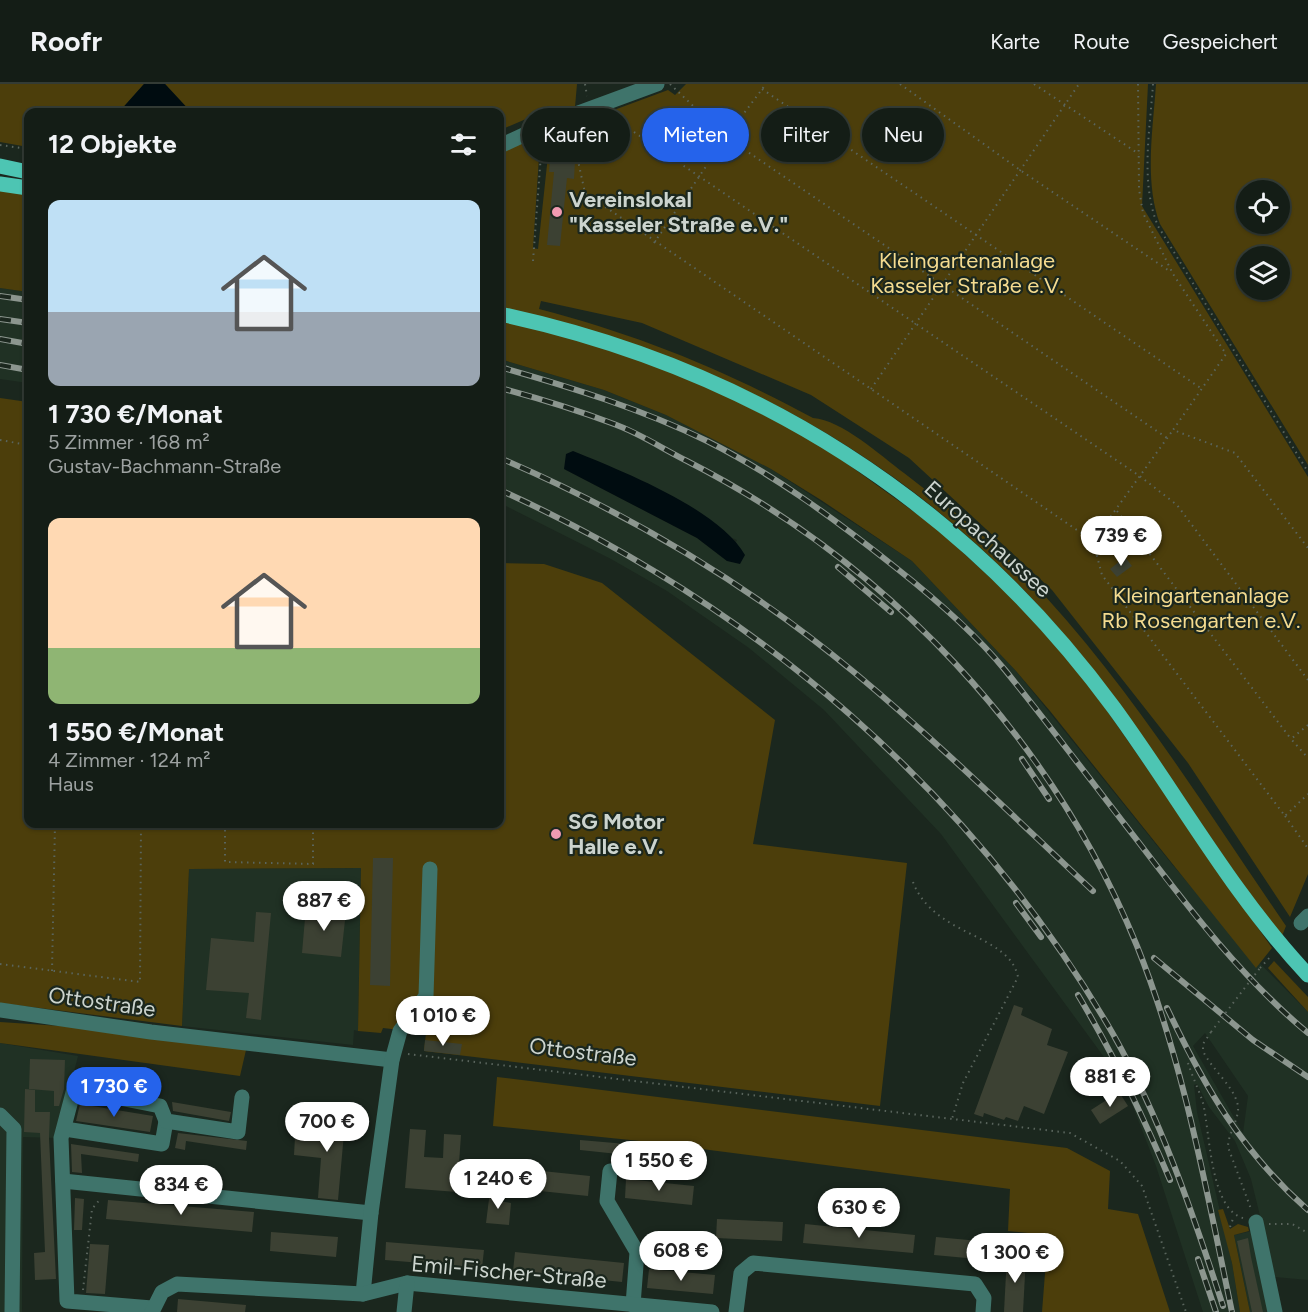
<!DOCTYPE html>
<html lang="de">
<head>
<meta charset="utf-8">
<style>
  :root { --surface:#141d16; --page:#1d261f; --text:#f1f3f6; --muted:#9da2a1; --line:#333b35; --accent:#2563eb }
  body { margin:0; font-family:Figtree,sans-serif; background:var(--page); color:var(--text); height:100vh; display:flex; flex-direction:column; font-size:22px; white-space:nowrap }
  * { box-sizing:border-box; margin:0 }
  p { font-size:20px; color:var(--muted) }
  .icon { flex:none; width:33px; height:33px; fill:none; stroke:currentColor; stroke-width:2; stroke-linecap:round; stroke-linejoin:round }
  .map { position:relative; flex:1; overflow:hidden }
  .drawer { position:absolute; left:24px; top:24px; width:480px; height:720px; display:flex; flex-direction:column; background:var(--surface); border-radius:12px; box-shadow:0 2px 4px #0004,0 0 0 2px var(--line) }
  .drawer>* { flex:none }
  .hud { position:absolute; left:522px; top:24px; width:570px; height:54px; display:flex; gap:12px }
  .buttons { position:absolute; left:1236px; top:96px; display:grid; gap:12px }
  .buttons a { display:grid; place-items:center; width:54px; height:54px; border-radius:50%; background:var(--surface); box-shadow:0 2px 4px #0004,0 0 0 2px var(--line); font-size:30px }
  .price { position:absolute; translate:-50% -51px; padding:0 14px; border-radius:21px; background:#fff; color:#222; font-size:20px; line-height:39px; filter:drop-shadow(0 2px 3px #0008) }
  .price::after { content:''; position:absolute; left:50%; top:36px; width:18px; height:14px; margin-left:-9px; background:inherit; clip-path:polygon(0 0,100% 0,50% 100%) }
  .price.on { background:var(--accent); color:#fff }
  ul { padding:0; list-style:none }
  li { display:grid; align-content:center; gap:12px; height:318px; padding:0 24px }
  li span { display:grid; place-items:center; height:186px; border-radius:12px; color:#555 }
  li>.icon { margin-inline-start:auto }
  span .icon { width:108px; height:108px; fill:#fffc; stroke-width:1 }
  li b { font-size:26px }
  h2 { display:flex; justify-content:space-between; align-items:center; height:72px; padding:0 24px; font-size:26px }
  .chip { padding:0 21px; border-radius:27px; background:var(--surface); box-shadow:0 2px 4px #0004,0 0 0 2px var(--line); font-size:21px; line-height:54px }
  .chip.on { background:var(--accent); color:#fff }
  header { display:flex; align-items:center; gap:36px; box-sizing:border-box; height:84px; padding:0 30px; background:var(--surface); border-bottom:2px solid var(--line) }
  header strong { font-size:28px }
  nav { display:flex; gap:33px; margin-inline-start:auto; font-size:21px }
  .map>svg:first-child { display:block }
  .built { fill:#203124; fill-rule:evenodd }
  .green { fill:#4c3e0b; fill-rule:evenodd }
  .water { fill:#000c10 }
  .building { fill:#3c4133 }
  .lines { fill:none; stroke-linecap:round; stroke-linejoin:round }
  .path { stroke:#5a655d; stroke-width:2; stroke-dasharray:1.5 4.5; stroke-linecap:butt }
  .minor { stroke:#3f746b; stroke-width:15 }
  .major { stroke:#4dc5b3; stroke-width:15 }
  .rail-casing { stroke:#8c968f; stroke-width:6 }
  .rail { stroke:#1b271e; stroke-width:4; stroke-dasharray:11; stroke-linecap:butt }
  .path-bridge { stroke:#5a655d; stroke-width:2; stroke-dasharray:1.5 4.5; stroke-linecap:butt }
  .poi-dot { fill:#f19ab1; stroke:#1b271e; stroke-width:2 }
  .labels { text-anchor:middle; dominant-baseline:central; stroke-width:4.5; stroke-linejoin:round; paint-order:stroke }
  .poi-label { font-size:22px; font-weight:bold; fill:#ccd4ce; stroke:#1b271e; text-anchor:start }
  .park-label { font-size:22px; fill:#f4db8f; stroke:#1b271e }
  .street-label { font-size:22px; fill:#ccd4ce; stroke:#1b271e }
</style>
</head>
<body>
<header>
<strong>Roofr</strong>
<nav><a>Karte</a><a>Route</a><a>Gespeichert</a></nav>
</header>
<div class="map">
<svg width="1308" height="1228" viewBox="0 0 1308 1228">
  <rect width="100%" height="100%" fill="#1b271e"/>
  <g class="built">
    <path d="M0,204L28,208V299L0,295Z"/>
    <path d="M500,275L604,306L666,331L771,385L912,477L1016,587L1171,779L1237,856L1308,928V1196L1275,1193L1251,1095L1235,1057L1209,1023L1197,1000L1194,1001L1197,1028L1232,1179L1240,1228H1203L1156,1082L1132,1020L1120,995L941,750L824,626L749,564L667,507L611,475L500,419ZM564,385L737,456L727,477L697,454ZM1205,949L1248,1012L1243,1049L1193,962Z"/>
    <path d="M361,784L358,947L354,946L353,961L182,942L189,785Z"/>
    <path d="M0,959L78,972L57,1054L23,1053L22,1228H0Z"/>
    <path d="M1252,1147L1270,1228H1250L1234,1151Z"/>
  </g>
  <g class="green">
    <path d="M0,0H144L119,28H28V63L0,58Z"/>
    <path d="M165,0H577L575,23L537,38L533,32L505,44L506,53L500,58V28H191Z"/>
    <path d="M686,0H1148L1142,122L1308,393V790L1290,833L1188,679L1052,506L909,374L811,311L642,239L541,217L539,225C639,251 722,285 813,334C842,336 880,371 904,389C946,422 989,453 1026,492C1127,596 1204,723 1286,842L1282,852C1215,768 1162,673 1095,588C940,390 743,278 500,223V69L530,54H536L540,58L533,164L538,165L549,62L568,43L668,6L675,11Z"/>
    <path d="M1156,0H1308V381L1160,140C1144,97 1153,46 1156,0ZM1246,106H1280V140H1246ZM1246,172H1280V206H1246Z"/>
    <path d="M0,104L28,108V208L0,204Z"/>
    <path d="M500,236L577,255L688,293L814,356L935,443L1018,519L1087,598L1272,864L1256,884L1050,627L1016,587L912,477L821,416L771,385L666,331L604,306L500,275Z"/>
    <path d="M0,314L28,318V740H500V479L544,480L602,499L775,636L753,760L907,779L880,1022L424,967L426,949L383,944L381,949L358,947L361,784L189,785L182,942L0,919Z"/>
    <path d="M1274,877L1308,913V928L1268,884Z"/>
    <path d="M0,938L106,945L246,966L240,992L0,959Z"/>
    <path d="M497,993L1067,1064L1110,1087L1108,1125L1138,1130L1170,1228H1042L1048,1151L1008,1147L1010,1105L640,1057L493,1042Z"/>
    <path d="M1223,1125L1230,1145L1238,1140L1248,1143L1249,1147L1234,1151L1250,1228H1240L1232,1179L1218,1126Z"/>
  </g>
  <g class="water">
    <path d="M144,0H165L191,28H119Z"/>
    <path d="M573,367C622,387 719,425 745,471L740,480L727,477L697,454L564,385L566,370Z"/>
  </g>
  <g class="building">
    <path d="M550,74L575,77L574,95L567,94L560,162L547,161L554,88H549Z"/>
    <path d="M1125,473L1132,482L1117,493L1110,485Z"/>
    <path d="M373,774H393L390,902L370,901Z"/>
    <path d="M306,823L346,827L341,873L302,869Z"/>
    <path d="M256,828L271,829L261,936L246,934L249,909L206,906L211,854L254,858Z"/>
    <path d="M1014,921L1023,924L1021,931L1052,945L1047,961L1068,968L1044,1030L1024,1022L1018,1037L1006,1033L1004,1036L984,1029L983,1033L974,1030Z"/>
    <path d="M425,956L462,960L460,971L424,967Z"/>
    <path d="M30,975L65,976L64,1005L59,1022H54V1007L29,1005Z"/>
    <path d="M1098,976L1105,987L1076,1004L1070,994Z"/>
    <path d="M25,1005L35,1006V1028H50L49,1054L56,1195L35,1196L34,1169L45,1168L40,1049L24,1048Z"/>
    <path d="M1119,1008L1128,1022L1100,1040L1091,1026Z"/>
    <path d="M172,1018L231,1028L229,1037L173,1027Z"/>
    <path d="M80,1020L153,1032L150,1048L76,1037Z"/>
    <path d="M325,1025L346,1027L338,1116L318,1114L321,1074L294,1071L295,1053L323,1056Z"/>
    <path d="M410,1045L426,1046L424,1073L443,1074L444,1050L461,1051L457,1108L405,1104Z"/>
    <path d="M178,1049L247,1057L246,1066L186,1057L185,1066L175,1064Z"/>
    <path d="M580,1056L638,1061L637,1072L580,1066Z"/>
    <path d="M71,1060L139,1070L138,1078L81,1070L82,1089L72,1088Z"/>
    <path d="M523,1085L590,1092L588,1112L521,1105Z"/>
    <path d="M626,1095L694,1102L692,1121L625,1114Z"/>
    <path d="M490,1107H500L499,1117L511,1119L509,1141L486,1139Z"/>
    <path d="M75,1114L84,1115L82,1146H74Z"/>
    <path d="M108,1116L254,1128L252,1148L106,1135Z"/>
    <path d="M717,1135L783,1138L782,1157L716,1154Z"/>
    <path d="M805,1140L915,1151L913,1169L803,1159Z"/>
    <path d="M271,1148L338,1153L336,1173L270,1167Z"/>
    <path d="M936,1153L1001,1159L999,1177L934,1171Z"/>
    <path d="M1248,1154L1251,1173L1263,1228H1252L1237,1157Z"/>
    <path d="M386,1158L484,1166L482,1184L385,1176Z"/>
    <path d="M90,1160L109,1161L105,1210L86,1209Z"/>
    <path d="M515,1168L624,1179L622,1198L513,1187Z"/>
    <path d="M1007,1171L1026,1172L1023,1228H1004Z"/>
    <path d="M649,1185L715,1191L713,1210L647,1204Z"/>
    <path d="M178,1215L246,1221L245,1228H177Z"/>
  </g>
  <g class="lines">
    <g class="path">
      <path d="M585,0L587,12"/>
      <path d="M670,0L726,53L766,0"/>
      <path d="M900,0L1020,86L1171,188"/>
      <path d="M1034,0L1139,70"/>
      <path d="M1138,0L1139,105L1143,129L1173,190L1226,270L1173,346L1235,369L1308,464"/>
      <path d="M1153,0C1150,46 1140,99 1158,142L1308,388"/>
      <path d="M762,5L1202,305"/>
      <path d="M634,48L1141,393L1177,421L1308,596"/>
      <path d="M558,52L577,72L585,109L1093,457L1102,491L1285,732L1308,710"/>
      <path d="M0,61L28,65"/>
      <path d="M654,159L726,53L1167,354"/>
      <path d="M533,177L542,57"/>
      <path d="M871,305L1079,0"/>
      <path d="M0,356L28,361"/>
      <path d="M1117,427L1291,655"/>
      <path d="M1093,457L1173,346"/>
      <path d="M1308,641L1291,655L1308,674"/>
      <path d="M1285,732L1307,763"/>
      <path d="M225,740V778L313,780V740"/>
      <path d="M913,798C934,853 1009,849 1018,893L963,999L952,1035"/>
      <path d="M0,880L140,898L141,740"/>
      <path d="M1260,884L1272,871"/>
      <path d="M52,887L55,740"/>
      <path d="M1211,948L1203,960V967C1211,984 1232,1001 1237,1018C1242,1032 1228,1048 1228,1063L1251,1125"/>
      <path d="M408,970L1070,1049L1120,1077L1142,1102L1186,1228"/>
      <path d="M1188,979C1192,992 1199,1006 1203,1019C1210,1048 1210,1125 1243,1134"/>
      <path d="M1269,1140H1292L1308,1149"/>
      <path d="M1230,1143L1234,1132"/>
      <path d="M83,1206L92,1125L101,1114"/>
    </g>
    <g class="minor">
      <path d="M500,62L543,42L657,0"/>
      <path d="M1301,839L1308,832"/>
      <path d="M0,926L151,948L392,976"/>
      <path d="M0,1031L14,1045L12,1228"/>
      <path d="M65,1045L162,1060L166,1037"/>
      <path d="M610,1087L607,1117L637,1168L633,1221"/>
      <path d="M63,1097L371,1129"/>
      <path d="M1256,1138L1275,1228"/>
      <path d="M363,1210L371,1129L392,976L400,947L426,912L430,785"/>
      <path d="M152,1224L67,1217L61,1054L74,1005L160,1022L166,1037L238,1048L242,1013"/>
      <path d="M152,1228L162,1208L177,1200L363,1210L407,1199L712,1228"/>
      <path d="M404,1228L407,1199"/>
      <path d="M736,1228L741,1189L753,1179L975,1200L984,1214L983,1228"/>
    </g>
    <g class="major">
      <path d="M0,82L28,88"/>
      <path d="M0,100L28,104"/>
      <path d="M500,230C752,284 961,416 1114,624C1179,713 1232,810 1308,891"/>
    </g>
    <g class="rail-casing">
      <g id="rail">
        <path d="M0,212L28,216"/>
        <path d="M0,235L28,239"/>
        <path d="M0,255L28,260"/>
        <path d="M0,281L28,286"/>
        <path d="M500,283C570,303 642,325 707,357C775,391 836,436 895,483C933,513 974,548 1005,586C1051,643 1095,702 1140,760C1191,827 1243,895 1308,949"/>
        <path d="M500,304C538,314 577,326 614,340C639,349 663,365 687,377C887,479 1052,653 1137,862C1184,979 1206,1105 1232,1228"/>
        <path d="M500,374C628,429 748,500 855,589C938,658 1015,734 1093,807"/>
        <path d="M500,406C754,521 973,707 1113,950C1161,1035 1193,1130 1223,1222"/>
        <path d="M838,483L891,528"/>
        <path d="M1022,675L1049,715"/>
        <path d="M1016,819L1041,853"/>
        <path d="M1154,874L1253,956L1308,993"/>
        <path d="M1078,911C1114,971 1143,1032 1170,1096"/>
        <path d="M1167,924C1204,1002 1242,1068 1308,1126"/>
        <path d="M1198,1175L1216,1228"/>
      </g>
    </g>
    <use href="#rail" class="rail"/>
    <path class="path-bridge" d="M1211,948L1260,884"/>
  </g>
  <g class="poi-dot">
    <circle cx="557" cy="128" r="6"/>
    <circle cx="556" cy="750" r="6"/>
  </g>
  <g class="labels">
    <g class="poi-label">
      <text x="569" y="115">Vereinslokal<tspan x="569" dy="25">"Kasseler Straße e.V."</tspan></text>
      <text x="568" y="737">SG Motor<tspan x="568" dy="25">Halle e.V.</tspan></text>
    </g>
    <g class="park-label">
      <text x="967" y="176">Kleingartenanlage<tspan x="967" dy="25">Kasseler Straße e.V.</tspan></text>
      <text x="1201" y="511">Kleingartenanlage<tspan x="1201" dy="25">Rb Rosengarten e.V.</tspan></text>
    </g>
    <g class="street-label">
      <text transform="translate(988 455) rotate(42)">Europachaussee</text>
      <text transform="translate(102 918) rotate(8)">Ottostraße</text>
      <text transform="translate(583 968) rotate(7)">Ottostraße</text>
      <text transform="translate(509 1188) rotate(5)">Emil-Fischer-Straße</text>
    </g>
  </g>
</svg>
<div class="buttons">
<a><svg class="icon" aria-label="locate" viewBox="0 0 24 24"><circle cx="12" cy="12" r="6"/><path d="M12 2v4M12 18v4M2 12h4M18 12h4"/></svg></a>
<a><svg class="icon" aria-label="layers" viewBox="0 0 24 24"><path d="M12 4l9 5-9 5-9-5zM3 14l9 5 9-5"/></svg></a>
</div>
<b class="price" style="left:1121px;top:483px">739 €</b>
<b class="price" style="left:324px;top:848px">887 €</b>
<b class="price" style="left:443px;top:963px">1 010 €</b>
<b class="price" style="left:1110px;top:1024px">881 €</b>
<b class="price on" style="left:114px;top:1034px">1 730 €</b>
<b class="price" style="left:327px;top:1069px">700 €</b>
<b class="price" style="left:659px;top:1108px">1 550 €</b>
<b class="price" style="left:498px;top:1126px">1 240 €</b>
<b class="price" style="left:181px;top:1132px">834 €</b>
<b class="price" style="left:859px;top:1155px">630 €</b>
<b class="price" style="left:681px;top:1198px">608 €</b>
<b class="price" style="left:1015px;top:1200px">1 300 €</b>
<div class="hud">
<a class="chip">Kaufen</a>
<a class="chip on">Mieten</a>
<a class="chip">Filter</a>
<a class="chip">Neu</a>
</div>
<section class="drawer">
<h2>12 Objekte<svg class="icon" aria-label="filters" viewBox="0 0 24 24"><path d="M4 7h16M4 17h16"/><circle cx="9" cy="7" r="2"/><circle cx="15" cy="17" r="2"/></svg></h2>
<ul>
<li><span style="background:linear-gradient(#bfe0f5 60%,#9aa5b1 0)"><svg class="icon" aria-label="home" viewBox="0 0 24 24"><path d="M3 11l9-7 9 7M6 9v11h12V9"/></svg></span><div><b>1 730 €/Monat</b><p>5 Zimmer · 168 m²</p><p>Gustav-Bachmann-Straße</p></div></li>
<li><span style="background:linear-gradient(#ffd9b3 70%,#8fb573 0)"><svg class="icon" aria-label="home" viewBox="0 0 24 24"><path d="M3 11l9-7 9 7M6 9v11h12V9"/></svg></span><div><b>1 550 €/Monat</b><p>4 Zimmer · 124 m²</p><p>Haus</p></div></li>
</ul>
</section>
</div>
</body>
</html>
